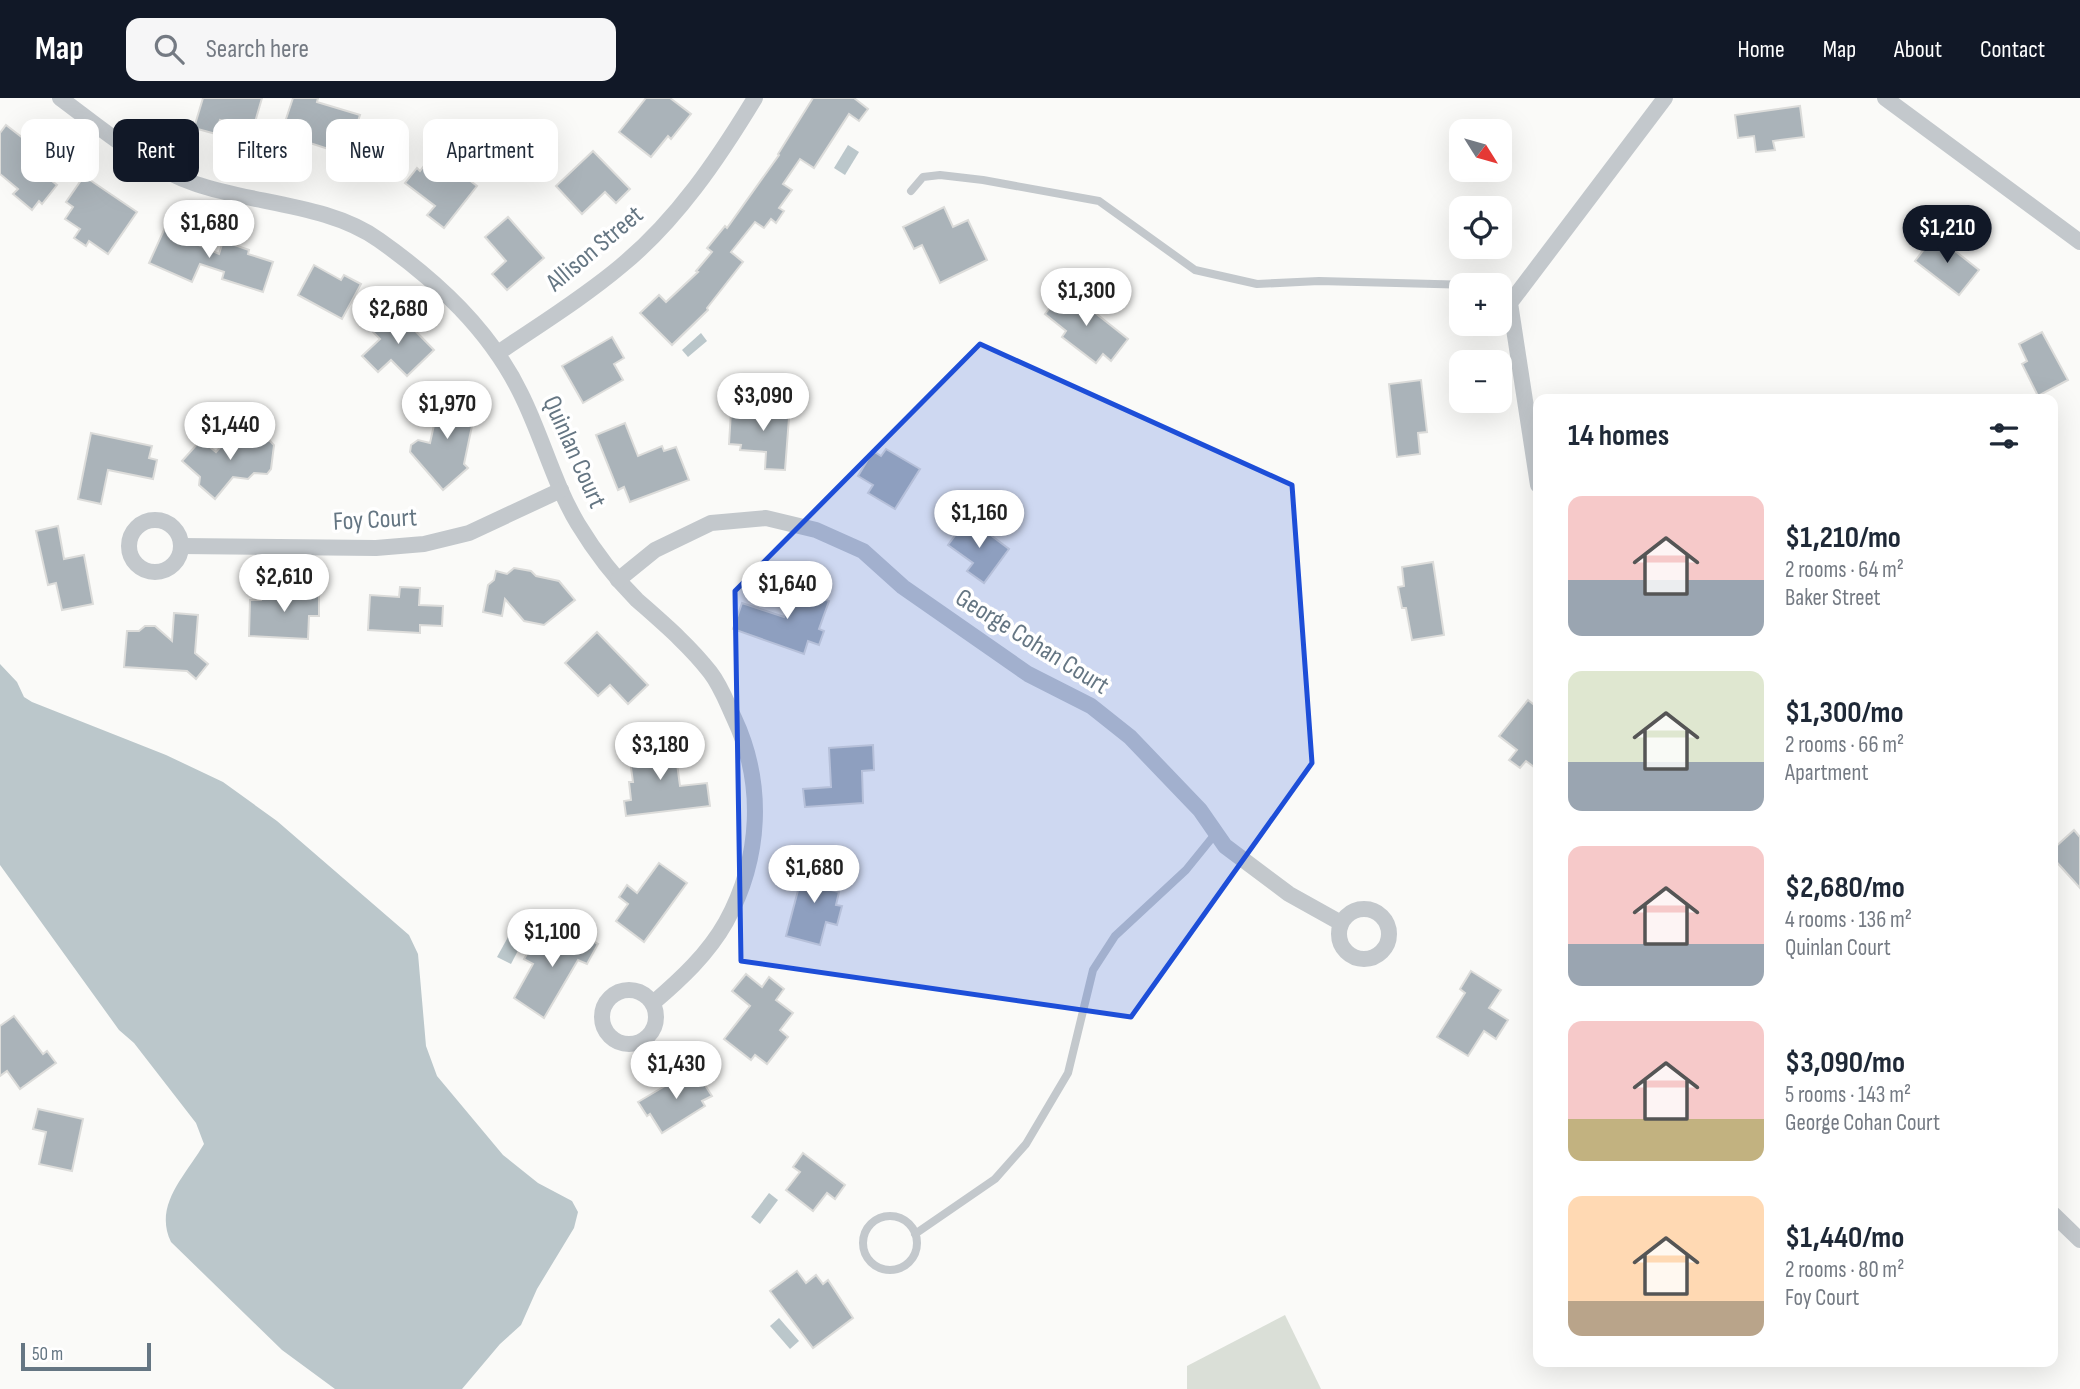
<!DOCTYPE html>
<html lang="en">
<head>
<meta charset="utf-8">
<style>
  :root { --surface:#fff; --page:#f6f6f7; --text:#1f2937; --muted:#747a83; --accent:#111827 }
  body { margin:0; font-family:"Sofia Sans Condensed",sans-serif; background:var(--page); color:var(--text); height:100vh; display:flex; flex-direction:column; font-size:26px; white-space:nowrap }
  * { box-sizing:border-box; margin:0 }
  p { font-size:23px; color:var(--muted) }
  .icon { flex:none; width:38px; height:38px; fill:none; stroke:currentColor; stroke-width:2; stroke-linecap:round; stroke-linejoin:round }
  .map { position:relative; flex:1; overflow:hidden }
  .details { position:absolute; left:1533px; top:296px; width:525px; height:973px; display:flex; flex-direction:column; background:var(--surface); border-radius:14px; box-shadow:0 7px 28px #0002 }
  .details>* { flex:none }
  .banner { position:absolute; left:21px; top:21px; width:665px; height:63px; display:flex; gap:14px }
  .needle { width:46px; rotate:127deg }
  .controls { position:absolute; left:1449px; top:21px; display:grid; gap:14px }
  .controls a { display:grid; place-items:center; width:63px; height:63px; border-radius:14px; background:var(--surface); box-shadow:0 7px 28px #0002; font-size:35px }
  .scale { position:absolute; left:21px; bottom:18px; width:130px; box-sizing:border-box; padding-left:7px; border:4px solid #657683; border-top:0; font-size:19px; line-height:24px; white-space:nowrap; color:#657683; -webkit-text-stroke:5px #fff; paint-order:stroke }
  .price { position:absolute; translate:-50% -60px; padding:0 16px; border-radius:24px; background:#fff; color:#222; font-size:23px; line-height:46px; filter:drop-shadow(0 2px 4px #0008) }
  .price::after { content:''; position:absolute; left:50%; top:42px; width:21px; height:16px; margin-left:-10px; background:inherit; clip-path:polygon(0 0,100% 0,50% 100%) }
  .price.selected { background:var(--accent); color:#fff }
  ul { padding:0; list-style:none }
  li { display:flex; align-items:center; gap:21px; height:175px; padding:0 35px }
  li span { display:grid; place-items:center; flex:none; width:196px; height:140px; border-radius:14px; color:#555 }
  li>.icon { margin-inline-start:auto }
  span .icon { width:84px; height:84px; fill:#fffc; stroke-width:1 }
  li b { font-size:30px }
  h2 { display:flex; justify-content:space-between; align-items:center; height:84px; padding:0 35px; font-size:30px }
  .tag { padding:0 24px; border-radius:14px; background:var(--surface); box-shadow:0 7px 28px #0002; font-size:24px; line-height:63px }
  .tag.selected { background:var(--accent); color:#fff }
  header { display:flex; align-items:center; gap:42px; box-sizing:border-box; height:98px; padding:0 35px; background:var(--accent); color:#fff }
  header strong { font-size:33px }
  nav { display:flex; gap:38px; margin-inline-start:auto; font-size:24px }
  .search { width:490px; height:63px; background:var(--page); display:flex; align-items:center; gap:18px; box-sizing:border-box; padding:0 24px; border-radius:14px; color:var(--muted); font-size:26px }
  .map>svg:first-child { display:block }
  .green { fill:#dadfd7 }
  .water { fill:#bbc7cb }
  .building { fill:#aab3b9; stroke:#dcdcda; stroke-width:2 }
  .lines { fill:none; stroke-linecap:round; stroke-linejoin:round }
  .service { stroke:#c3c8cc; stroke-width:8 }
  .minor { stroke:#c3c8cc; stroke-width:16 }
  .marked { fill:#1d4ed8; fill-opacity:0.2; stroke:#1d4ed8; stroke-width:5; stroke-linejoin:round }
  .labels { text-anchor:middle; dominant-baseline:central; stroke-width:7; stroke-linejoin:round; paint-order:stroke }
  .street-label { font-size:26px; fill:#657683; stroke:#fff }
</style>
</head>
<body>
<header>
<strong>Map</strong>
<div class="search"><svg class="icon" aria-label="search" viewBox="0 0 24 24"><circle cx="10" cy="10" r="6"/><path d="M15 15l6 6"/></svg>Search here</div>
<nav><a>Home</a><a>Map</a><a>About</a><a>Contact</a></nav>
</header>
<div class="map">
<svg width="2080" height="1291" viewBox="0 0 2080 1291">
  <rect width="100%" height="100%" fill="#fafaf8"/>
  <path class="green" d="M1285,1217L1321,1291H1187V1268Z"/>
  <g class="water">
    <path d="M848,47L859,54L845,77L834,70Z"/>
    <path d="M701,235L707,243L688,259L682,252Z"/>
    <path d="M739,287L766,289L765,300L738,297Z"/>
    <path d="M0,566L17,584L24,599L32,604L166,657L223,684L277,723L409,837L418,856L426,948L437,978L503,1057L538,1085L572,1103L578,1114L574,1130L537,1191L521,1227L500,1246L462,1291H335L282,1252L171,1144C153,1107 186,1077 204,1046L196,1025L134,945L119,932L0,767Z"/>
    <path d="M512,832L525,839L511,866L497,859Z"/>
    <path d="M769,1095L778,1102L760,1126L751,1119Z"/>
    <path d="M779,1220L799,1243L790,1251L770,1228Z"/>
  </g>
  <g class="building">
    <path d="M203,0H262L253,31L220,22L216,36L194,30Z"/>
    <path d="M293,0H318L317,4L360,17L347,57L310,45L305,63L282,56L289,32L283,30Z"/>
    <path d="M646,0H670L691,16L671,41L668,38L651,59L619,34Z"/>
    <path d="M813,0H854L868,11L859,23L849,16L814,70L800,61L783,86L792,92L779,110L784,113L776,125L771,121L764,130L755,124L731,154L743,164L707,210L708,212L672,247L640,215L659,197L666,204L698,174L696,173L712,154L707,150L725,128L727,130L779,57L778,56Z"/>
    <path d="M1800,8L1804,39L1773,43L1775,52L1756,54L1754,38L1738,40L1735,17Z"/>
    <path d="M6,27L32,47L38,39L57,55L42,75L57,87L42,106L39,103L32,112L13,96L18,91L0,76V35Z"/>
    <path d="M593,53L630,91L616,105L605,94L582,116L556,88Z"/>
    <path d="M434,55L477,88L444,130L427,117L435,108L405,85L417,70L420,73Z"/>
    <path d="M84,78L137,114L108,156L89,143L86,148L74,140L80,131L65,121L73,109L66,104Z"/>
    <path d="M944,109L953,129L968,122L987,162L940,185L922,147L914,151L903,129Z"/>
    <path d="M508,119L544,160L507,192L492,176L506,163L485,139Z"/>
    <path d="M168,123L184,131L180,139L219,156L223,143L249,152L248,156L273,164L263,194L222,181L224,174L200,166L192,184L149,165Z"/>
    <path d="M1935,137L1979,172L1959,197L1915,163Z"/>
    <path d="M314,167L341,182L344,177L361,186L342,221L298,197Z"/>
    <path d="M1065,191L1128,241L1111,263L1103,256L1096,265L1062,239L1066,233L1045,216Z"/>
    <path d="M395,212L434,252L407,278L391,262L378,274L362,258L380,241L373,234Z"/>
    <path d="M2042,234L2068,282L2038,298L2022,266L2027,263L2019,246Z"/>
    <path d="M612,239L624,260L614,266L623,282L583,305L562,268Z"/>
    <path d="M1421,282L1427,334L1418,335L1420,356L1397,359L1389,286Z"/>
    <path d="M429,300L454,306L459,300L477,304L464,366L468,370L443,392L410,354L411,347L418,342L430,345L436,318L426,315Z"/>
    <path d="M764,305L790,307L785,372L765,371L766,354L740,352L741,347L729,346L731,313L763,316Z"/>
    <path d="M625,325L638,358L662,348L664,353L676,349L689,382L630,404L624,389L618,392L596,337Z"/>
    <path d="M91,335L152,348L149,360L157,362L153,381L108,372L101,406L78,401Z"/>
    <path d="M231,337L239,344L250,345L256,337L265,338L274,347L271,371L267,376L254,375L248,381L233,379L215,401L199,387L200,379L182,363L199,344L205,345L216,354Z"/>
    <path d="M886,351L920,371L895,411L868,395L873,387L858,378L873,353L881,358Z"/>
    <path d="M968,420L1009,451L984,485L967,473L973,465L948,447Z"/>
    <path d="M58,428L64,461L84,457L93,506L62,512L56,485L48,487L36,433Z"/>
    <path d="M1433,464L1444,537L1412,542L1406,510H1402L1398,489L1404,488L1402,469Z"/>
    <path d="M514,470L531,473L536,478L559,483L575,502L544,527L524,523L505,501L502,518L483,514L488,487L494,482L496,473L507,476Z"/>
    <path d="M804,485L818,490L815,498L829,503L819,531L824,533L819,547L808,543L804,556L733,531L742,505L784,519L794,490L802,493Z"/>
    <path d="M400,489L420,490L419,507L443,508L442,528L420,527V535L368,532L370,497L399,499Z"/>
    <path d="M288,490H319V518H309L308,541L249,538L250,502H261V496H288Z"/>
    <path d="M174,515L198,517L195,555L208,566L196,581L187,573L124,569L127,533H139L145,528H155L172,543Z"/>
    <path d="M597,534L648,587L628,606L610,587L598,598L565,565Z"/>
    <path d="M1528,602L1538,610V672L1526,663L1520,670L1509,662L1517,652L1499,638Z"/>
    <path d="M674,643L680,688L707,685L710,708L626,718L624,703L631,702L629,684H633L628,648Z"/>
    <path d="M873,647L874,672L862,673L863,705L805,709L803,691L831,689L829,650Z"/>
    <path d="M2074,732L2080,739V790L2053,760V751Z"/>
    <path d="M806,762L833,769L827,791L839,794L836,807L842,808L837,827L826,824L820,847L786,838Z"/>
    <path d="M659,765L687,785L644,844L616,823L628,806L619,799L627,787L637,795Z"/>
    <path d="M565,828L598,846L587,866L578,862L544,920L514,900L533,866L524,861L537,838L554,848Z"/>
    <path d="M1471,873L1501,892L1489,910L1508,922L1496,941L1484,933L1468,958L1437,939L1465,895L1460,891Z"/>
    <path d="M746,876L762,889L769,879L784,891L776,902L793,915L780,932L788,939L767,966L755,957L751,962L724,941L750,908L732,893Z"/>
    <path d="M14,918L43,956L47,953L56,965L20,991L7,973L0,978V928Z"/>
    <path d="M684,970L694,985L701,981L712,998L702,1003L705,1008L662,1035L650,1016L647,1018L638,1004L670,985L667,980Z"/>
    <path d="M38,1011L83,1021L72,1073L39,1066L46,1034L33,1031Z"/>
    <path d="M803,1055L845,1087L835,1101L827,1095L813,1113L786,1092L800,1074L793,1069Z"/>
    <path d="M797,1173L806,1185L816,1177L823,1186L828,1182L853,1220L813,1250L770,1193Z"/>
  </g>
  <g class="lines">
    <g class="service">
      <path d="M911,93L923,79L940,77L983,82L1099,103L1195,172L1257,186L1319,183L1473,187"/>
      <circle cx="890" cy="1145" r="27"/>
      <path d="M915,1136L995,1081L1026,1046L1068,975L1093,872L1115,838L1186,772L1216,735"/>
    </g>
    <g class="minor">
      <path d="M60,0C102,31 146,69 196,86C254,106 329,106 379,142C437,183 490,232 521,296C542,338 554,386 578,426C595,454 614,479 637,502C663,525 689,547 710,574C721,588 727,605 734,620C765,686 761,760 726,824C708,856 681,881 653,905"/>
      <path d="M1885,0L2080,144"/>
      <path d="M498,255C539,227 583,200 621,168C677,122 718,61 755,0"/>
      <path d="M1538,387L1510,205L1665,0"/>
      <circle cx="155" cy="448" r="26"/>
      <path d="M181,448L376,450L424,446L469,435L561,392"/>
      <path d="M618,482L655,452L711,425L766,420L816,432L863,453L903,489L1028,576L1091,608L1130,639L1200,712L1225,748L1289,796L1341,825"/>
      <circle cx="1364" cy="836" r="25"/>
      <circle cx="629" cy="919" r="27"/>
      <path d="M2053,1116L2080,1142"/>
    </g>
  </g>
  <path class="marked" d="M980,246L1292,387L1312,665L1131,919L741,863L735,493Z"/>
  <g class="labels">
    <g class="street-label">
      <text transform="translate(595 151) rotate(-40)">Allison Street</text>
      <text transform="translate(574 354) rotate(66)">Quinlan Court</text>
      <text transform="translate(375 422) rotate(-3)">Foy Court</text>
      <text transform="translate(1032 544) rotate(32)">George Cohan Court</text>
    </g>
  </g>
</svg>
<div class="controls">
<a><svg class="needle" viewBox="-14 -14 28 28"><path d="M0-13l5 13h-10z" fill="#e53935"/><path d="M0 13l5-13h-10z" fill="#747a83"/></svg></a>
<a><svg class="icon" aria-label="locate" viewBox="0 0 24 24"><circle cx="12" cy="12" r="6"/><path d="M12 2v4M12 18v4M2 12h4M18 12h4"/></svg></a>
<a>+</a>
<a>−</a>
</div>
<div class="scale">50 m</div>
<b class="price" style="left:209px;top:162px">$1,680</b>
<b class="price selected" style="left:1947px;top:167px">$1,210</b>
<b class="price" style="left:1086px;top:230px">$1,300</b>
<b class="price" style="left:398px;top:248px">$2,680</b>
<b class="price" style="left:763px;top:335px">$3,090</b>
<b class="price" style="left:447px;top:343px">$1,970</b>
<b class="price" style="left:230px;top:364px">$1,440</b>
<b class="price" style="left:979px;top:452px">$1,160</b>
<b class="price" style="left:284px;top:516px">$2,610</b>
<b class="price" style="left:787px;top:523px">$1,640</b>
<b class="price" style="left:660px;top:684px">$3,180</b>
<b class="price" style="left:814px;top:807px">$1,680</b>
<b class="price" style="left:552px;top:871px">$1,100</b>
<b class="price" style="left:676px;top:1003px">$1,430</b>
<div class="banner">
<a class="tag">Buy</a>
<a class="tag selected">Rent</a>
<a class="tag">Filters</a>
<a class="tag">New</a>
<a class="tag">Apartment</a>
</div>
<section class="details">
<h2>14 homes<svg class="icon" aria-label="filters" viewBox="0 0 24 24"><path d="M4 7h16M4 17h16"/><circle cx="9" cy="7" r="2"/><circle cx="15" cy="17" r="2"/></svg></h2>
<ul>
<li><span style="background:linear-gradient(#f6c9c9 60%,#9aa5b1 0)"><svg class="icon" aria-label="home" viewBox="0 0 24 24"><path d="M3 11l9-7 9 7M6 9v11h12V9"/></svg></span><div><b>$1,210/mo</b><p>2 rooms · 64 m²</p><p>Baker Street</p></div></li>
<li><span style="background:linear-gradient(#dfe7d0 65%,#9aa5b1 0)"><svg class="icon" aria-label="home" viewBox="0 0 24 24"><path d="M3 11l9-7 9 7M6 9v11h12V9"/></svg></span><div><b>$1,300/mo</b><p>2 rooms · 66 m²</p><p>Apartment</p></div></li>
<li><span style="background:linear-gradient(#f6c9c9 70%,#9aa5b1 0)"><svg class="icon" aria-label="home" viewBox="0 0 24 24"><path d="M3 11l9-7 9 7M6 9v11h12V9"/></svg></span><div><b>$2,680/mo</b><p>4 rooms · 136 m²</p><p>Quinlan Court</p></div></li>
<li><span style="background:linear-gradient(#f6c9c9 70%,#c2b280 0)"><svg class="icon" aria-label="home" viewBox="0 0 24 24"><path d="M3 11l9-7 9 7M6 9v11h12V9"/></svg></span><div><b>$3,090/mo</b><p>5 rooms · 143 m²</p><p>George Cohan Court</p></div></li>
<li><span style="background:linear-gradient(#ffd9b3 75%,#b9a48a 0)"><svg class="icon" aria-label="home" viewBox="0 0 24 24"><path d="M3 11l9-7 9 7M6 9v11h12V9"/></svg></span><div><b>$1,440/mo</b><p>2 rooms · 80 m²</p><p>Foy Court</p></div></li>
</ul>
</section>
</div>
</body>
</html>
